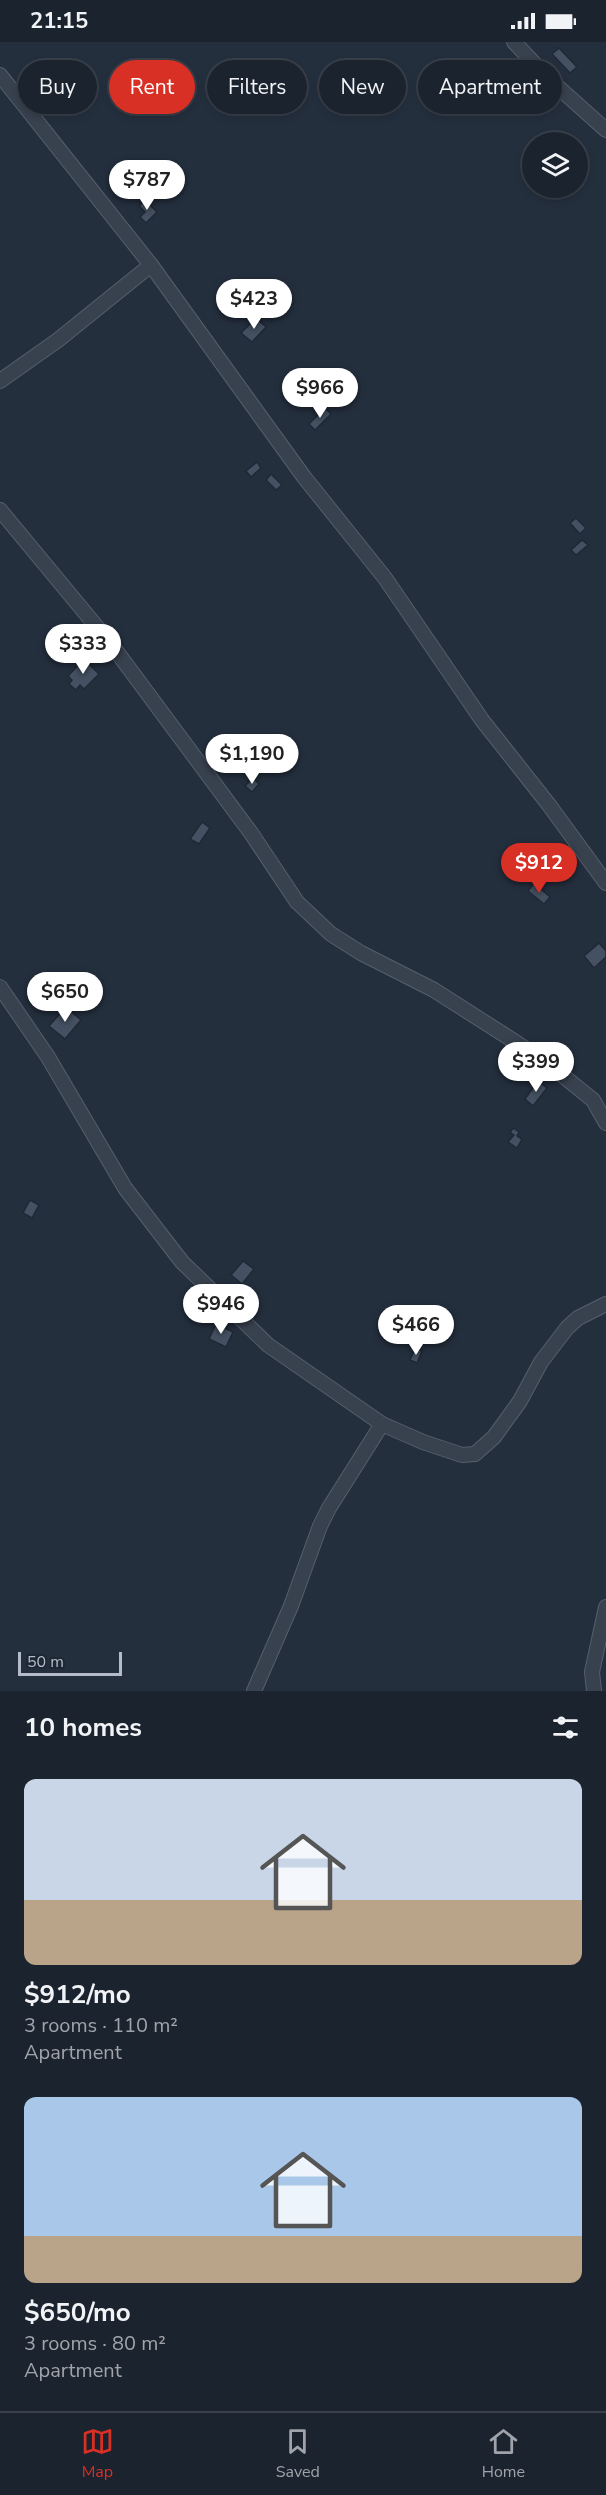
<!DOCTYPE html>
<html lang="en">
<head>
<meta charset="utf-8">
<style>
  :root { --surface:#1b232e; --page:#242b36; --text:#f1f3f6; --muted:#a0a4aa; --line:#39404a; --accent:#d93025 }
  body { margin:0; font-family:"Nunito Sans",sans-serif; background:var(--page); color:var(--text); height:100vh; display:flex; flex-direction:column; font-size:22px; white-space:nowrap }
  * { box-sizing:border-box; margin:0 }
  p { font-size:20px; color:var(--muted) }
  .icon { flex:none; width:33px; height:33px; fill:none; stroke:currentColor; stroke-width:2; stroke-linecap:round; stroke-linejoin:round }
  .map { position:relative; height:1649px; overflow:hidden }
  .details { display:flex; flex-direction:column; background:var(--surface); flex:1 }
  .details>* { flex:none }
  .banner { position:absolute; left:18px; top:18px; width:570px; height:54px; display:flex; gap:12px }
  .fabs { position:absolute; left:522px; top:90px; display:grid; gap:12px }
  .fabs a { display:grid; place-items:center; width:66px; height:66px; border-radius:50%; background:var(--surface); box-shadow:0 3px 9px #0003,0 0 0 2px var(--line); font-size:30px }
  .scale { position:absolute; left:18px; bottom:15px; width:104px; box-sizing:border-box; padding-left:6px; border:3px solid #b4bcc9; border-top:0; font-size:16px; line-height:21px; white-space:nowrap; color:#b4bcc9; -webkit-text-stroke:4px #1d2633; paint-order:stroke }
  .price { position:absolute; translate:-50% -51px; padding:0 14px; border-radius:21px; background:#fff; color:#222; font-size:20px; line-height:39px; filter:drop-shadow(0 2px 3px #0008) }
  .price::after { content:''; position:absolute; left:50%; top:36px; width:18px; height:14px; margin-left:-9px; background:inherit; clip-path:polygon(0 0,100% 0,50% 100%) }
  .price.current { background:var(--accent); color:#fff }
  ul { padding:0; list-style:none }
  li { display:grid; align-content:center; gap:12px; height:318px; padding:0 24px }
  li span { display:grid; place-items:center; height:186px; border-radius:12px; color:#555 }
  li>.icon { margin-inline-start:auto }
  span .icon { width:108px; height:108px; fill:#fffc; stroke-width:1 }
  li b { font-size:26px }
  h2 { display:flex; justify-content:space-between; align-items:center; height:72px; padding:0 24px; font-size:26px }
  .pill { padding:0 21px; border-radius:27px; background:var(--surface); box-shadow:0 3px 9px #0003,0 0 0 2px var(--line); font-size:21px; line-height:54px }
  .pill.current { background:var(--accent); color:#fff }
  .status { display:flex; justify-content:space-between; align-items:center; height:42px; padding:0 30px; background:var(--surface); direction:ltr }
  .status svg { height:16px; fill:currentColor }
  .dock { display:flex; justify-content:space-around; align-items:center; height:84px; border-top:2px solid var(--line); background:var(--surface); font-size:16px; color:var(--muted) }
  .dock a { display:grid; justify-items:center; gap:3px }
  .dock .current { color:var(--accent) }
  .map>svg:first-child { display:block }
  .building { fill:#455162; stroke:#1f2835; stroke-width:1.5 }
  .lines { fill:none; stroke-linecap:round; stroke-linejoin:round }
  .street-casing { stroke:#565f6c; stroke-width:16 }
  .street { stroke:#38414e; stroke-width:14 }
</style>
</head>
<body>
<div class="status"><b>21:15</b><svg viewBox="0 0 49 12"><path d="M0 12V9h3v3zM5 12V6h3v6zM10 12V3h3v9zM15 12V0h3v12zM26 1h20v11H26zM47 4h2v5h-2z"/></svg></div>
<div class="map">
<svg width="606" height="1649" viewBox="0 0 606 1649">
  <rect width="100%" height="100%" fill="#242f3e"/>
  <g class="building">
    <path d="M559,6L577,25L570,31L552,12Z"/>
    <path d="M134,121L151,137L145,143L128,128Z"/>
    <path d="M145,158L157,170L146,181L140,175L145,170L139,164Z"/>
    <path d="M256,276L266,285L252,300L241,291Z"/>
    <path d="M325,366L331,372L315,388L309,382Z"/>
    <path d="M257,420L261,426L251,435L246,429Z"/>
    <path d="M271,432L282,443L276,448L266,438Z"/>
    <path d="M576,476L586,486L580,492L570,481Z"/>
    <path d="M582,498L588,503L576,513L571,508Z"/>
    <path d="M84,617L99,632L84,647L80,643L76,648L69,642L72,638L68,634Z"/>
    <path d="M253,736L259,742L252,750L245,744Z"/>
    <path d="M202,780L210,786L199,802L190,797Z"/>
    <path d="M534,841L550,855L544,862L528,849Z"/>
    <path d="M599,901L606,909V915L594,926L584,914Z"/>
    <path d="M66,965L81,978L65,997L49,984Z"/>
    <path d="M538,1039L547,1046L533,1064L525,1057Z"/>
    <path d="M513,1086L519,1090L517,1094L522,1097L517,1106L508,1100L514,1093L510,1091Z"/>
    <path d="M30,1158L39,1163L32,1176L23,1171Z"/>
    <path d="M243,1219L254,1227L242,1242L231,1233Z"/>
    <path d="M216,1282L233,1290L226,1305L209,1297Z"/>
    <path d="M415,1306L422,1309L417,1321L410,1318Z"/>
  </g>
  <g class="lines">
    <g class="street-casing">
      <g id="street">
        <path d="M514,0L549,37L606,88"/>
        <path d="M0,33L151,223L304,435L385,536L482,678L549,763L606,841"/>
        <path d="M0,339L58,298L151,223"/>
        <path d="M0,468L111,602L251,791L297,860L331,892L361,911L434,948L517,1001L557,1029L593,1058L606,1081"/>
        <path d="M0,945L48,1015L125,1146L182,1220L268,1303L382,1382L423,1400L462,1413L475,1412L494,1395L520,1359L541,1320L567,1286L578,1276L606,1262"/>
        <path d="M254,1649L291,1564L320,1484L329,1466L382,1382"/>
        <path d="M594,1649L592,1630L606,1565"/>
      </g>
    </g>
    <use href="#street" class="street"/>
  </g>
</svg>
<div class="fabs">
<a><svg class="icon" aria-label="layers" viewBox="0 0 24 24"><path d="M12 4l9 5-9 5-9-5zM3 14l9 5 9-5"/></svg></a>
</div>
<div class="scale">50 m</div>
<b class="price" style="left:147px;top:169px">$787</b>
<b class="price" style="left:254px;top:288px">$423</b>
<b class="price" style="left:320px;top:377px">$966</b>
<b class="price" style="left:83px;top:633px">$333</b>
<b class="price" style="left:252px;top:743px">$1,190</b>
<b class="price current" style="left:539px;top:852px">$912</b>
<b class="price" style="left:65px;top:981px">$650</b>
<b class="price" style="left:536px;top:1051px">$399</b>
<b class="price" style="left:221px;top:1293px">$946</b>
<b class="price" style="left:416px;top:1314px">$466</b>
<div class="banner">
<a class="pill">Buy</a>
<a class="pill current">Rent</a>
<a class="pill">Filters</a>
<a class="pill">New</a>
<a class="pill">Apartment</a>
</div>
</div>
<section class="details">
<h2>10 homes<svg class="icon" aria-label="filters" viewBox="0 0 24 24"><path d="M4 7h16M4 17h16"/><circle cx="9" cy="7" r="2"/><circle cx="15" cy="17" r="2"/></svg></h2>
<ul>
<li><span style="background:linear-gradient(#c9d6e8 65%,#b9a48a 0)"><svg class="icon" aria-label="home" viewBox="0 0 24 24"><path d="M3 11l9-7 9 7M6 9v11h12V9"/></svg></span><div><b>$912/mo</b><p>3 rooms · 110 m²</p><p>Apartment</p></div></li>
<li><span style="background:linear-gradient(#a9c7e8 75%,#b9a48a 0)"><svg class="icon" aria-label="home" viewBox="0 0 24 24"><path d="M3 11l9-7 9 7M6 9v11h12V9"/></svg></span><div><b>$650/mo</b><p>3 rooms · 80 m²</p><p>Apartment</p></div></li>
</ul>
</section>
<nav class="dock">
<a class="current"><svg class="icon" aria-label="map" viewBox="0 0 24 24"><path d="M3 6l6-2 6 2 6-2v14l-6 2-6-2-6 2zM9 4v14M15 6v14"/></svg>Map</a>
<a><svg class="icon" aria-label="saved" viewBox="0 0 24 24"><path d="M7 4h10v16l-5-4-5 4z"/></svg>Saved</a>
<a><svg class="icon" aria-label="home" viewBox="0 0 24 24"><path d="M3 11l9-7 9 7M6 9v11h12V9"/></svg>Home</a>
</nav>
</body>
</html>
